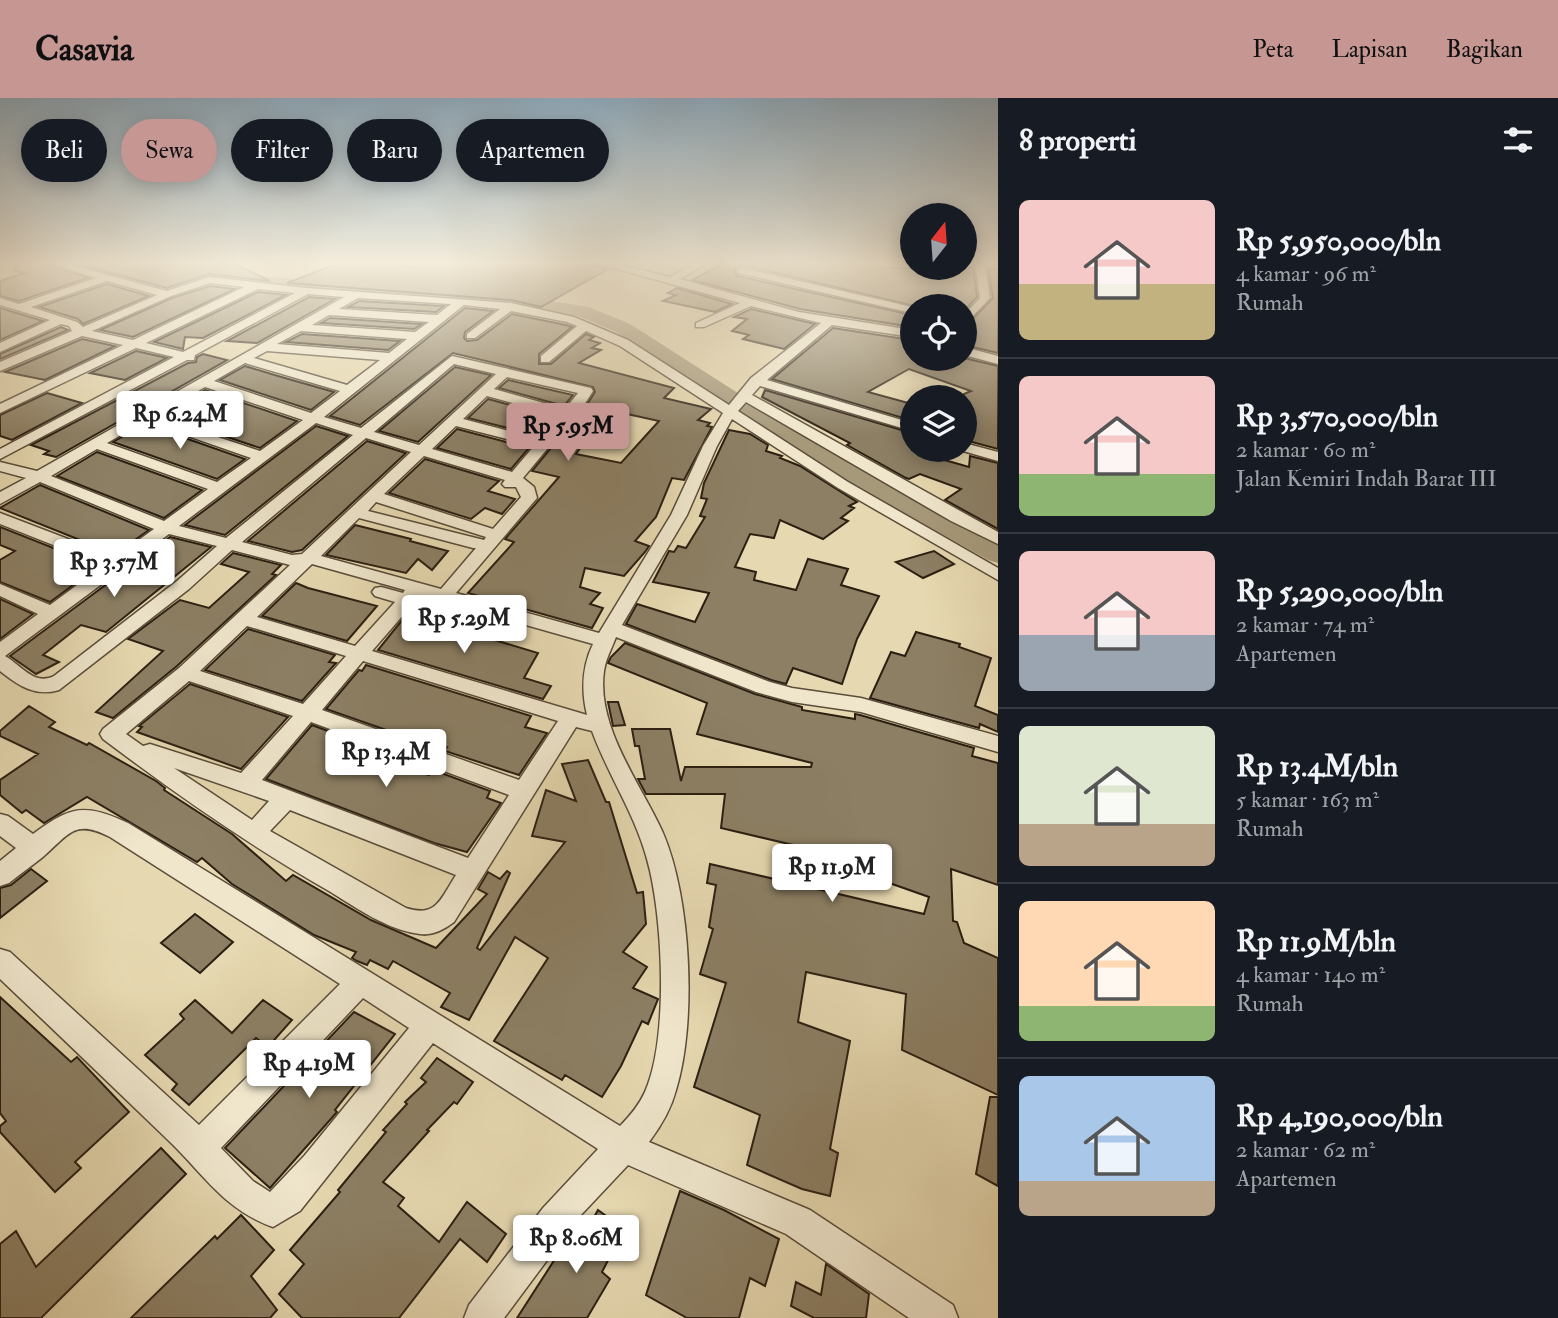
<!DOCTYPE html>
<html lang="id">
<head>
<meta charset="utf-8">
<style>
  :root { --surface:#171b24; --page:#242831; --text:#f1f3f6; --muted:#9ea1a6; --line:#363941; --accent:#c59692 }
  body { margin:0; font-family:"IM FELL Double Pica",serif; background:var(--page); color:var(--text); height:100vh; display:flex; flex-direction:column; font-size:26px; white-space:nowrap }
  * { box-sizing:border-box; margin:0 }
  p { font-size:23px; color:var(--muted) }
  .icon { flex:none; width:38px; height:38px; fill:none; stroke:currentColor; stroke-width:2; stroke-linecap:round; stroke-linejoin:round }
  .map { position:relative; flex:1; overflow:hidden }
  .details { display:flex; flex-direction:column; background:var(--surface); width:560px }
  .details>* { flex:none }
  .hud { position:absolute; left:21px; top:21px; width:665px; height:63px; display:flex; gap:14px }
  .needle { width:46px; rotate:17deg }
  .controls { position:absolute; left:900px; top:105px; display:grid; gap:14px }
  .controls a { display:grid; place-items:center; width:77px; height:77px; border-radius:50%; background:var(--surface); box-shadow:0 4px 18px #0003; font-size:35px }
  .price { position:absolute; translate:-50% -60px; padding:0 16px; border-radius:7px; background:#fff; color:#222; font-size:23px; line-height:46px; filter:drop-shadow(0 2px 4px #0008) }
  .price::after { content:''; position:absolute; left:50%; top:42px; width:21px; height:16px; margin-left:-10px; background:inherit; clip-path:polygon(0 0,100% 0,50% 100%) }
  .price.active { background:var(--accent); color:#111 }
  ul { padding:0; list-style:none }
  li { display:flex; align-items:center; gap:21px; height:175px; padding:0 21px }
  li+li { border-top:2px solid var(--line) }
  li span { display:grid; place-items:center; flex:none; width:196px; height:140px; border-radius:10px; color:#555 }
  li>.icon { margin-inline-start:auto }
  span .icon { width:84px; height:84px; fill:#fffc; stroke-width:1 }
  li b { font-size:30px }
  h2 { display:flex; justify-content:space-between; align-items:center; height:84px; padding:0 21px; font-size:30px }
  .chip { padding:0 24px; border-radius:32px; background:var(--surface); box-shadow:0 4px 18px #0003; font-size:24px; line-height:63px }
  .chip.active { background:var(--accent); color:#111 }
  header { display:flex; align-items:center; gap:42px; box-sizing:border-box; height:98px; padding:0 35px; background:var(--accent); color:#111 }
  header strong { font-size:33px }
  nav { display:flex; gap:38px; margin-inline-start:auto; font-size:24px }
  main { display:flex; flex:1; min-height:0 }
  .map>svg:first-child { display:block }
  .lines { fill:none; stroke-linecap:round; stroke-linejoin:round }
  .river { fill:#a6997a; fill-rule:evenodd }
  .building { fill:#8c7f64; stroke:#2b1f12; stroke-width:2; fill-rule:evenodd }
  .minor-casing { stroke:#5a4d3a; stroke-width:3 }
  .minor { fill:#efe6cc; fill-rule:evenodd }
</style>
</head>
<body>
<header>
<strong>Casavia</strong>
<nav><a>Peta</a><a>Lapisan</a><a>Bagikan</a></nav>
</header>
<main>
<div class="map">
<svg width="998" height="1220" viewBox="0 0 998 1220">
  <rect width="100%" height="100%" fill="#e6d8b0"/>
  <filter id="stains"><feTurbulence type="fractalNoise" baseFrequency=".00286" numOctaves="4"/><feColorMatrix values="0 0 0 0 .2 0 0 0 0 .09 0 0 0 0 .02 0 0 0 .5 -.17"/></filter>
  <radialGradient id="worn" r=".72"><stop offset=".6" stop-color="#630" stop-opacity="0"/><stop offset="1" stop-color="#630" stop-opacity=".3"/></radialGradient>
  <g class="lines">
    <path class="river" d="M198,166C217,166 238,174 259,178L532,200L589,209L630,226L822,349L998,444V465L988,462L804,359L616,234L578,218L532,210L259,188L213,180Z"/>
  </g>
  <g class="building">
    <path d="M15,166H48L88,180L19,203L0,198V183L24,175L14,173Z"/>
    <path d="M77,166H235L270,183L209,176L167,190Z"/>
    <path d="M336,166H395L411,169L418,166H586L608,171L541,209L511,202L287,185Z"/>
    <path d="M722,166H890L884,170H964V166L973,167L977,199L964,213V208H914L743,167L734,172L737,178L912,217V229L800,211L692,182Z"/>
    <path d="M988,170L998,171V255L964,247L972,236L964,234V230L993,200Z"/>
    <path d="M107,186L149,198L83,226L78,221L39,209Z"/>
    <path d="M210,188L235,191L133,239L100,232L172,200Z"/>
    <path d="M677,190L732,206L715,214L663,203L676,197L668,195Z"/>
    <path d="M258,194L286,197L203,240L185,239L183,251L154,244Z"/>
    <path d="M309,199L335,201L257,245L227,243Z"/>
    <path d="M359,203L444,208L436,214L348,209Z"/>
    <path d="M0,210L43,223L0,242Z"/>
    <path d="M465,210L493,213L465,234L464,240L467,243L477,242L512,216L566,227L572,229L539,256V266H551L586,236L594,239L589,242L600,245L592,250L601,252L579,265L674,290L664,300L711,311L698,322L710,325L707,328L712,329L684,382L672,380L656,419L635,443L649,448L645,454L624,478L585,470L580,489L600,495L590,506L603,510L592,530L468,495L514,444L505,441L559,379L532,373L588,305L595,294L593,289L453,255L360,327L330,318ZM618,314L659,323L621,365L576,356L601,320H605L608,315L617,316Z"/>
    <path d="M751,211L815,226L784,251L743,241L749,237L732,233L747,221L734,219Z"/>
    <path d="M330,220L422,226L414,231L321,225Z"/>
    <path d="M61,229L68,232L0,261V256Z"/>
    <path d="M833,230L912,242V261L947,267L950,261L964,260L998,268V351L972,344L971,328L964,326V296L971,293L909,271L868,294L912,306V312L903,320L772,281Z"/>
    <path d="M302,236L400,243L388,252L286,244Z"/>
    <path d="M82,241L115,248L45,282L5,274Z"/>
    <path d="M136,253L167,260L125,282L90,275Z"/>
    <path d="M203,256L227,262L56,359L44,356L49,353L31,347L188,265L196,264L197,259Z"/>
    <path d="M245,268L278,278L334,294L311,312L220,282Z"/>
    <path d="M455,269L491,277L418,344L379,333Z"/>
    <path d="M508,282L573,297L564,308L499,290Z"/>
    <path d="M205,292L297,323L260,350L161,317Z"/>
    <path d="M765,292L912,335V352L927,357L969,369L970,358L998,365V431L945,402L961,391L920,376L909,381L906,380L847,347L850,345L762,299Z"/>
    <path d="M47,295L82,305L12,342L0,338V317Z"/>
    <path d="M488,301L555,319L539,338L468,320Z"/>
    <path d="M145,326L245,361L217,381L113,344Z"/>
    <path d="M316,328L348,338L225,437L185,427Z"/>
    <path d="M457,331L529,350L511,371L437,350Z"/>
    <path d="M729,332L750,336L768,347L766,353L782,358L780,360L800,368L857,404L849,408L854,410L841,420L848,423L823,441L780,422L774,440L750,436L735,469L756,474L754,482L796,492L808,461L848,471L841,487L879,498L857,541L842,586L793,570L786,586L771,582L626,526L637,506L695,524L709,495L653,484L669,453L674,454L678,448L686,450L705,419L700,418L707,401L701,400L704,385Z"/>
    <path d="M367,343L406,355L302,452L292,454L248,443Z"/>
    <path d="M97,354L202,392L164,420L57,378Z"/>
    <path d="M425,361L499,383L488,393L515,401L502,416L485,410L471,421L389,395Z"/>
    <path d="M40,387L149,432L115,456L0,410Z"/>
    <path d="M355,427L411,441L410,443L448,453L432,472L418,461L406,475L326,457Z"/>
    <path d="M0,429L99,468L50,504L0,484V462L15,453L0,447Z"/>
    <path d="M170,439L211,449L106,534L81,527L43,557L59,564L36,576L10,558Z"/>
    <path d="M934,453L954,466L923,480L896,464Z"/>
    <path d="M233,455L281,467L272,476L276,477L177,568L113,620L96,614L163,553L128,541L180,502L209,510L249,474L221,466Z"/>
    <path d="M296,485L308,490L377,508L347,543L262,518Z"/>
    <path d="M0,501L33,516L0,541Z"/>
    <path d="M407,516L538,555L524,580L551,588L543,601L378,552Z"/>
    <path d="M248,531L335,557L329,564L336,565L302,603L205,572Z"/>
    <path d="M916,534L960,546L959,549L991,560L975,608L998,617V634L980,626L979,630L870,600L891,554L905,558Z"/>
    <path d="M625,545L755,596L802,609V612L855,621V616L860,617L974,650L972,658L998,665V787L951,771L953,823L957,824L964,845L998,860V997L902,952L906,896L806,874L798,924L850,943L830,1051L838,1055L830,1098L802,1091L747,1067L760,1017L694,989L726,885L700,876L713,831L709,829L716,787L707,785L710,766L924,816L929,799L824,762L823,754L721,730L725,696H646L638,681H645L639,648H635L632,631H670L681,683L685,669H811L812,665L697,636L707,605L608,565L611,559Z"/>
    <path d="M366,567L531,618L525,629L547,635L519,677L445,653L447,649L417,640L415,642L326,611L359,572L362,573Z"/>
    <path d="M190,586L288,619L241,671L137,634L142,629L139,628Z"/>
    <path d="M608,604H618L625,627L613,628Z"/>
    <path d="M29,608L55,624L49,629L87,647L89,645L156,683L165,690L164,692L232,736L286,783L293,777L371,822L436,850L487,796L478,791L488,774L500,781L507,773L510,775L477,850L480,852L565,744L532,738L546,692L576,703L562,666L588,662L606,704H609L637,795L643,794L646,826L623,854L647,869L633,890L658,901L648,926L642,923L621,968L602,999L565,977L562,982L494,943L548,860L515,839L469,922L441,909L450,895L393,863L388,871L370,862L367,867L357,863L352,860L356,854L314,837L232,786L202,760L197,764L87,699L44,725L26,712L22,715L0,697V682L38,656L0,638V633Z"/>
    <path d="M312,627L403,661L398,667L429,677L433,672L490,693L487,700L501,705L467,754L434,745L266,681Z"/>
    <path d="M31,771L47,783L0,820V790L11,787Z"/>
    <path d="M195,816L233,844L200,875L161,845Z"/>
    <path d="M0,899L71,964L77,959L129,1014L75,1064L81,1070L55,1094L0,1034V1028L6,1023L0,1015Z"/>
    <path d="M195,902L232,935L263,902L292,922L268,949L256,940L189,1007L172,992L177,986L145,957L184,921L180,916Z"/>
    <path d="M354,914L395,936L335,1012L337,1014L270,1090L225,1050Z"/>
    <path d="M437,960L473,984L457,1006L454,1004L427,1032L429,1033L383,1084L404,1100L398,1108L439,1144L467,1104L506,1136L487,1164L460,1141L399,1220H302L279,1196L304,1166L290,1152L340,1094L338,1092L386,1034L383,1032L407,1006L405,1004L426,984L421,980Z"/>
    <path d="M990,999H998V1088L976,1076Z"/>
    <path d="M161,1050L186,1076L41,1220H0V1146L16,1133L36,1169Z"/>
    <path d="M680,1093L724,1112L779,1141L765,1188L750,1180L739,1220H687L646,1197Z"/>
    <path d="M598,1112L624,1131L602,1174L610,1181L587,1220H517L566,1144L576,1152Z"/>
    <path d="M241,1117L274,1152L251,1178L277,1212L270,1220H131L215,1138L217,1141Z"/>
    <path d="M826,1166L869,1196L866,1220H814L791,1208L796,1184L821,1197Z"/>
  </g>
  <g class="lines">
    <g class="minor-casing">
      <g id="minor">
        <path d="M51,166H67L167,193L209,179L306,190L511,205L574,219L628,242L729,307L751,280L821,225L751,208L704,229H696V225L740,205L599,166H617L670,179L694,166H706L680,181L799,214L912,232V239L832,227L767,282L912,325V333L760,288L752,297L998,434V446L951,423L746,304L738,313L848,384L998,470V482L838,390L732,321L717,348L687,417L622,527L770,584L792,590L861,600L998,638V654L861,614L792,604L756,594L616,539C612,550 606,560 604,573C596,629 641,686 663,735C691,800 697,924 676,992C671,1011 661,1028 649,1044L810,1112L953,1207L958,1220H909L786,1136L628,1067L580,1118L504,1220H464L469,1207L543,1110L598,1051L433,945L300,1113L273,1129C223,1111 204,1076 167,1041C111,987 56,934 0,881V851L10,854L199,1027L340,886L110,739C75,721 70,735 44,758C33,767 20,776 9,785L0,788V763L16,750L0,738V716L8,718L33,736C71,708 84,705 128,725L620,1028C630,1018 639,1007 645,994C669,939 663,817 647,761C635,716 608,677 592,633L576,629L454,824C445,831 432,838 420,836C387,832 357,810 329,793C250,748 176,696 103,641L100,636L103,631L179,570L290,467L232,452L189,491L59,592C35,599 19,588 0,573V544L38,516L0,498V486L50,507L104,467L0,426V415L115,459L154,431L40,384L0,406V394L26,380L0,373V364L37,373L344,199L308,196L195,257L194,262H187L0,361V351L174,259L136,250L0,315V306L123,247L82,238L0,273V264L72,233L69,228L61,226L0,254V245L50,222L0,207V200L19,206L96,180ZM107,183L157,197L83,229L77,224L31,209ZM210,185L244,189L133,242L92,233L171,198ZM258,191L295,195L183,254L146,245ZM358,200L451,206L437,217L339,211ZM464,207L500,211L467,236V240H475L511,213L567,224L577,228L541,258V264H549L586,233L620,248L723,315L703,348L671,417L599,535L456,495L537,400L534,389L523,380L586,304L593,293L591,290L452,258L361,330L324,319ZM329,217L429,224L415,234L312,227ZM301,233L407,241L389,255L277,246ZM267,253L380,262L347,287L254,260ZM245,265L340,293L311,315L214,283ZM454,266L496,276L419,347L374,334ZM507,279L578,295L565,311L494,291ZM205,289L303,322L260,353L155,318ZM487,298L560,318L540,341L463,321ZM145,323L251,360L217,384L107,345ZM316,325L353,337L226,440L179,428ZM456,328L534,348L512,374L432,351ZM366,340L411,354L302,456L292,457L242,444ZM97,351L208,391L164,423L51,378ZM424,358L505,382L502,386L505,389H516L521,399L493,431L384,396ZM376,404L486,439L484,442L368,413ZM359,420L473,450H476L441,491L321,458ZM169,436L217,448L177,483L54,578C34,588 21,567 5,558ZM312,466L405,492L403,495L381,489L375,490L372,494L375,498L395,504L355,548L257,519ZM420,497L433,500L431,502L419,499ZM448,505L593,546C582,569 581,592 587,617L372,553L411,508L447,519L456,513L446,507ZM247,528L346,558L303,606L200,573ZM363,563L558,623L519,682L322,612ZM189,583L293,618L241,675L150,646L143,648L126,636ZM311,624L509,697L468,760L262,682ZM174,670L269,703L252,722ZM290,712L456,777C441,800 437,820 406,810L270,733ZM363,900L409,930L305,1057L270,1094L253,1083L221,1050Z"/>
        <path d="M975,166H985L990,200L964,227V217L980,200Z"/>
        <path d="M742,170L912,209V215L738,175L737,173Z"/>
        <path d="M964,249L998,258V266L964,257Z"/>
        <path d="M968,346L998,354V363L963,353L964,347Z"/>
      </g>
    </g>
    <use href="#minor" class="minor"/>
  </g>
  <linearGradient id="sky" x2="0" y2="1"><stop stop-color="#8da9bc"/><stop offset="0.49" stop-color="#f4eddb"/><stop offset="1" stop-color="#f4eddb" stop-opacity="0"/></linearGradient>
  <rect width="998" height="337" fill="url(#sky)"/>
  <rect width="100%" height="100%" filter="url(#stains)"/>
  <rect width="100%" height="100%" fill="url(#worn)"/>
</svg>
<div class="controls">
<a><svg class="needle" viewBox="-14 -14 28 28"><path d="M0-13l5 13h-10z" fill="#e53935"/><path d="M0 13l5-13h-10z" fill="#9ea1a6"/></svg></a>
<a><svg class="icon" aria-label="locate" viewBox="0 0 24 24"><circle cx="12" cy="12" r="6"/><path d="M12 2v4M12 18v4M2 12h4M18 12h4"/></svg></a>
<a><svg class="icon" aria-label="layers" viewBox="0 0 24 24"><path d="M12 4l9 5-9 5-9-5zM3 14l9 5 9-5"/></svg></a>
</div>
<b class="price" style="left:180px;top:353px">Rp 6.24M</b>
<b class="price active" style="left:568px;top:365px">Rp 5.95M</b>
<b class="price" style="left:114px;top:501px">Rp 3.57M</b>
<b class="price" style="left:464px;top:557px">Rp 5.29M</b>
<b class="price" style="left:386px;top:691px">Rp 13.4M</b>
<b class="price" style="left:832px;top:806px">Rp 11.9M</b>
<b class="price" style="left:309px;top:1002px">Rp 4.19M</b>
<b class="price" style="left:576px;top:1177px">Rp 8.06M</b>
<div class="hud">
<a class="chip">Beli</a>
<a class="chip active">Sewa</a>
<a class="chip">Filter</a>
<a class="chip">Baru</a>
<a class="chip">Apartemen</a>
</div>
</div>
<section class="details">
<h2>8 properti<svg class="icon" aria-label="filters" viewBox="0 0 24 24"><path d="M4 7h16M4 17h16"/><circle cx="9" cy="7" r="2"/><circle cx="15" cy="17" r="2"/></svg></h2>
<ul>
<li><span style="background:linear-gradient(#f6c9c9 60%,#c2b280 0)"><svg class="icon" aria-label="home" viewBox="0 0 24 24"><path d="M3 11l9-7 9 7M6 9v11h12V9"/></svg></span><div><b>Rp 5,950,000/bln</b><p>4 kamar · 96 m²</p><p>Rumah</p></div></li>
<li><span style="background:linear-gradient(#f6c9c9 70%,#8fb573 0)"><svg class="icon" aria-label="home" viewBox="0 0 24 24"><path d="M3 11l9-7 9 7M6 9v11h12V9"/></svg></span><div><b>Rp 3,570,000/bln</b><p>2 kamar · 60 m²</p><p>Jalan Kemiri Indah Barat III</p></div></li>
<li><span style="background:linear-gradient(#f6c9c9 60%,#9aa5b1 0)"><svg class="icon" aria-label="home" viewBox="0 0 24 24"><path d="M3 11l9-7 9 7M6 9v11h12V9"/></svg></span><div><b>Rp 5,290,000/bln</b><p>2 kamar · 74 m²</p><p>Apartemen</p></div></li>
<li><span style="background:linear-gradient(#dfe7d0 70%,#b9a48a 0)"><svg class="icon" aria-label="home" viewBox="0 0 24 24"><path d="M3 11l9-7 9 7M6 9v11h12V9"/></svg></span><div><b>Rp 13.4M/bln</b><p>5 kamar · 163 m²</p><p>Rumah</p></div></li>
<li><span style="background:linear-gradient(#ffd9b3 75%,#8fb573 0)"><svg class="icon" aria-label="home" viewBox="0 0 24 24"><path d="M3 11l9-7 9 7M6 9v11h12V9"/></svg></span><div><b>Rp 11.9M/bln</b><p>4 kamar · 140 m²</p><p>Rumah</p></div></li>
<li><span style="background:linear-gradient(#a9c7e8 75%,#b9a48a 0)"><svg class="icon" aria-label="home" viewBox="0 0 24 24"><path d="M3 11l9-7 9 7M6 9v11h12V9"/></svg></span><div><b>Rp 4,190,000/bln</b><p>2 kamar · 62 m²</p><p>Apartemen</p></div></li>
</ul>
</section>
</main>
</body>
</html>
